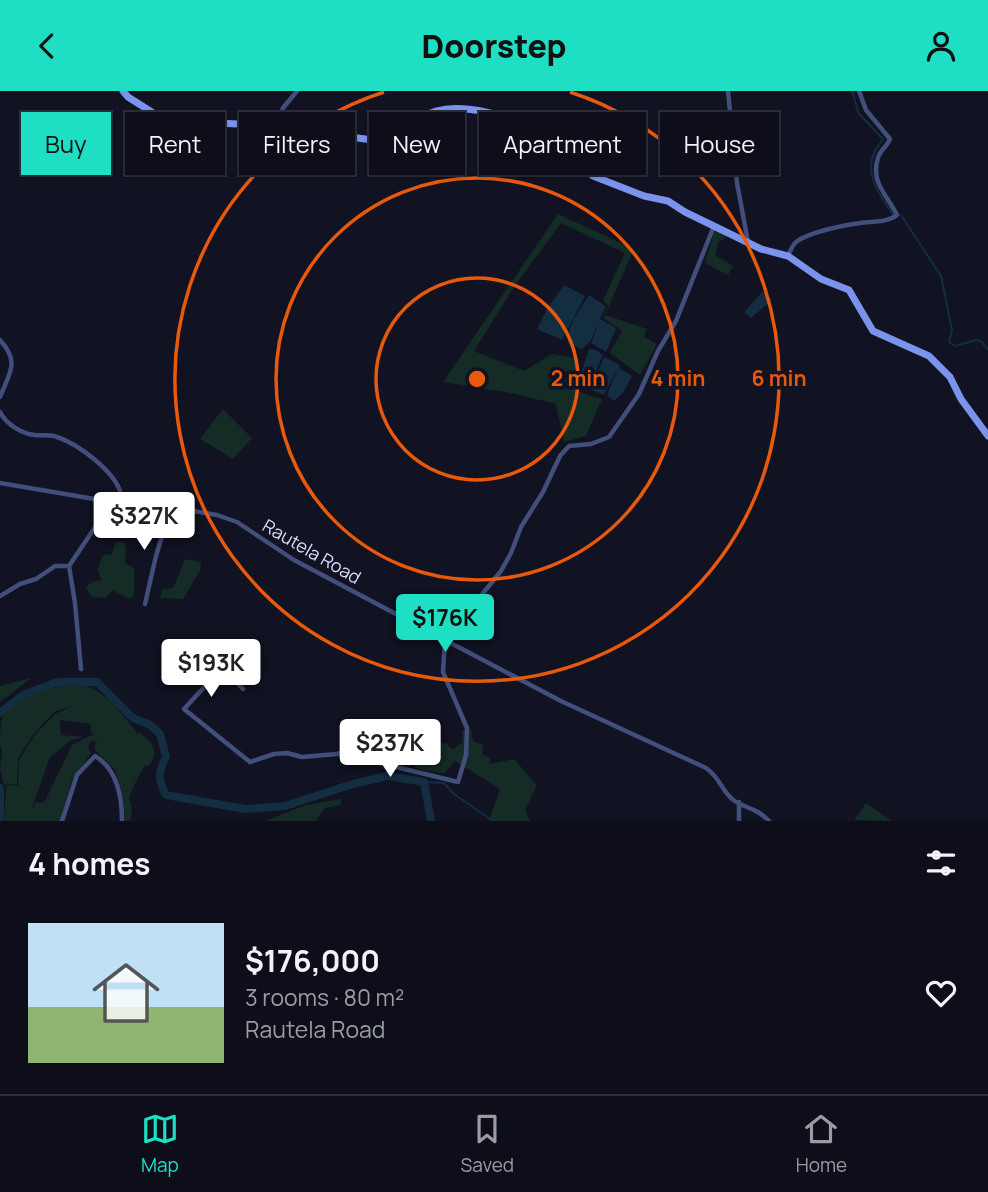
<!DOCTYPE html>
<html lang="en">
<head>
<meta charset="utf-8">
<style>
  :root { --surface:#0d0e1a; --page:#161723; --text:#f1f3f6; --muted:#9a9ca2; --line:#2d2e39; --accent:#1edfc4 }
  body { margin:0; font-family:Manrope,sans-serif; background:var(--page); color:var(--text); height:100vh; display:flex; flex-direction:column; font-size:26px; white-space:nowrap }
  * { box-sizing:border-box; margin:0 }
  p { font-size:23px; color:var(--muted) }
  .icon { flex:none; width:38px; height:38px; fill:none; stroke:currentColor; stroke-width:2; stroke-linecap:round; stroke-linejoin:round }
  .map { position:relative; height:730px; overflow:hidden }
  .details { display:flex; flex-direction:column; background:var(--surface); flex:1 }
  .details>* { flex:none }
  .hud { position:absolute; left:21px; top:21px; width:947px; height:63px; display:flex; gap:14px }
  .price { position:absolute; translate:-50% -60px; padding:0 16px; border-radius:7px; background:#fff; color:#222; font-size:23px; line-height:46px; filter:drop-shadow(0 2px 4px #0008) }
  .price::after { content:''; position:absolute; left:50%; top:42px; width:21px; height:16px; margin-left:-10px; background:inherit; clip-path:polygon(0 0,100% 0,50% 100%) }
  .price.selected { background:var(--accent); color:#111 }
  ul { padding:0; list-style:none }
  li { display:flex; align-items:center; gap:21px; height:175px; padding:0 28px }
  li span { display:grid; place-items:center; flex:none; width:196px; height:140px; border-radius:0px; color:#555 }
  li>.icon { margin-inline-start:auto }
  span .icon { width:84px; height:84px; fill:#fffc; stroke-width:1 }
  li b { font-size:30px }
  h2 { display:flex; justify-content:space-between; align-items:center; height:84px; padding:0 28px; font-size:30px }
  .tag { padding:0 24px; border-radius:0px; background:var(--surface); box-shadow:0 2px 5px #0004,0 0 0 2px var(--line); font-size:24px; line-height:63px }
  .tag.selected { background:var(--accent); color:#111 }
  header { display:flex; justify-content:space-between; align-items:center; height:91px; padding:0 28px; background:var(--accent); color:#111; font-size:32px; font-weight:800 }
  .dock { display:flex; justify-content:space-around; align-items:center; height:98px; border-top:2px solid var(--line); background:var(--surface); font-size:19px; color:var(--muted) }
  .dock a { display:grid; justify-items:center; gap:4px }
  .dock .selected { color:var(--accent) }
  .map>svg:first-child { display:block }
  .green { fill:#152b25; fill-rule:evenodd }
  .water { fill:#122e40 }
  .lines { fill:none; stroke-linecap:round; stroke-linejoin:round }
  .stream { stroke:#122e40; stroke-width:2 }
  .river { stroke:#122e40; stroke-width:8 }
  .street { stroke:#424e7b; stroke-width:4.5 }
  .secondary { stroke:#7b93ed; stroke-width:7 }
  .ring { fill:none; stroke:#e8590c; stroke-width:3.5 }
  .labels { text-anchor:middle; dominant-baseline:central; stroke-width:7; stroke-linejoin:round; paint-order:stroke }
  .street-label { font-size:18px; fill:#d8dcfa; stroke:#111222 }
  .centre { fill:#e8590c; stroke:#111222; stroke-width:3.5 }
  .ring-label { font-size:21px; text-anchor:middle; font-weight:bold; fill:#e8590c; stroke:#111222; stroke-width:7; stroke-linejoin:round; paint-order:stroke }
</style>
</head>
<body>
<header><svg class="icon" aria-label="back" viewBox="0 0 24 24"><path d="M15 5l-7 7 7 7"/></svg>Doorstep<svg class="icon" aria-label="person" viewBox="0 0 24 24"><circle cx="12" cy="8" r="4"/><path d="M4 21q1-7 8-7t8 7"/></svg></header>
<div class="map">
<svg width="988" height="730" viewBox="0 0 988 730">
  <rect width="100%" height="100%" fill="#111222"/>
  <g class="green">
    <path d="M558,123L634,158L605,224L647,238L644,246L657,253L640,284L610,262L622,240L603,227L608,215L603,209L625,162L561,132L512,199L474,260L524,280L552,263L576,267V300L602,308L586,345L564,351L556,313L511,302L443,291Z"/>
    <path d="M723,135L726,147L718,151L715,164L733,175L728,184L705,172L715,138Z"/>
    <path d="M223,318L252,347L233,368L200,348Z"/>
    <path d="M116,451L126,452L125,472L134,477V505L130,508L112,499L106,507L92,506L86,497L91,491L102,489L97,479L103,464L112,463Z"/>
    <path d="M185,468L201,471L200,480L183,508L160,507L162,498L173,497Z"/>
    <path d="M29,587L30,588L0,611V595Z"/>
    <path d="M60,594C67,594 75,592 82,594C105,598 123,624 137,642V645L138,641C151,648 161,661 149,674C148,675 146,674 145,675C140,681 132,698 129,706L132,718L130,730H125L123,707L115,679L96,660L94,656L96,652L99,651L91,650L88,656L91,662L72,689L60,730H4L6,695L18,694L19,670L33,646L55,623L73,615L55,620L32,645L18,668L17,693L4,694L0,678L2,658L0,655C0,646 0,634 2,627C12,607 41,600 60,594ZM60,629L91,633V642L94,643L72,654L45,710L41,712L36,711L32,717L50,666L71,649L85,646L61,644Z"/>
    <path d="M462,639H471L473,650L484,654L482,663L490,667V673L514,668L537,694L525,719L530,730H489L500,698L455,670L444,683L415,677L420,650L445,652L453,658L463,651Z"/>
    <path d="M341,708V714L325,717L315,730H265L306,714Z"/>
    <path d="M866,712L892,730L854,729Z"/>
  </g>
  <g class="water">
    <path d="M564,194L585,205L562,249L537,238L547,218Z"/>
    <path d="M763,200L772,209L751,227L744,221Z"/>
    <path d="M589,204L606,215L600,228L616,237L606,261L591,252L599,231L590,251L582,258L568,252C567,234 580,218 589,204Z"/>
    <path d="M589,258L596,259L603,264L592,288L582,280Z"/>
    <path d="M604,266L620,274L619,277L632,285L623,302L614,310L607,304L618,277L604,304L577,293L579,288L593,293Z"/>
  </g>
  <g class="lines">
    <g class="stream">
      <path d="M852,0L859,23L883,48C880,53 876,57 874,62C864,85 881,105 893,124"/>
      <path d="M901,124L941,185L952,239L949,251L956,255L976,249L981,250L988,259"/>
      <path d="M424,691L444,692L454,703L493,730"/>
    </g>
    <g class="river">
      <path d="M0,622L23,604L57,591H97L133,627L150,634L160,643L166,666C158,680 158,690 166,704L245,718L285,715L353,693L387,685L424,691L431,730"/>
      <path d="M0,697V727"/>
    </g>
    <g class="street">
      <path d="M728,0L737,92L748,151"/>
      <path d="M278,30L283,17L297,0"/>
      <path d="M788,165C790,160 792,155 796,151C809,141 844,134 860,132C872,130 887,132 897,124C887,104 870,91 878,67C880,59 887,56 890,48L866,19L859,0"/>
      <path d="M0,249C20,271 10,281 0,306"/>
      <path d="M0,321C6,333 22,343 35,344C43,345 50,343 57,346C78,353 115,380 121,403"/>
      <path d="M0,392L112,411"/>
      <path d="M121,403L135,410L217,424L237,431L294,469L445,549L561,610L706,677C720,687 721,698 731,707C741,717 755,715 769,730"/>
      <path d="M0,505L20,493L36,488L55,475H69"/>
      <path d="M145,513L156,465L171,416"/>
      <path d="M81,578L75,512L69,475L112,411L121,403"/>
      <path d="M243,598L235,590L208,592L184,618L250,671L274,663L287,662L302,666L337,663L346,660L351,665L458,691L466,664L467,637L443,581L445,549L501,480L511,462L521,436L543,401L560,365L569,355L591,353L609,346L639,303L658,260L676,230L714,135"/>
      <path d="M739,711V730"/>
      <path d="M62,730L77,684L95,665C117,678 122,706 122,730"/>
    </g>
    <path class="secondary" d="M123,0L128,6L158,25L216,32L238,33L271,29L318,42L373,49L382,48C399,39 418,26 436,20C465,12 509,25 535,38L593,85L644,105L668,110L685,121L761,158L788,165L821,188L849,199L873,240L929,265L950,286L961,308L988,345"/>
  </g>
  <g class="ring">
    <circle cx="477" cy="288" r="101"/>
    <circle cx="477" cy="288" r="201"/>
    <path d="M570 1A302 302 0 1 1 384 1"/>
  </g>
  <g class="labels">
    <g class="street-label">
      <text transform="translate(312 460) rotate(30)">Rautela Road</text>
    </g>
  </g>
  <circle cx="477" cy="288" r="10" class="centre"/>
  <g class="ring-label">
    <text x="578" y="295">2 min</text>
    <text x="678" y="295">4 min</text>
    <text x="779" y="295">6 min</text>
  </g>
</svg>
<b class="price" style="left:144px;top:461px">$327K</b>
<b class="price selected" style="left:445px;top:563px">$176K</b>
<b class="price" style="left:211px;top:608px">$193K</b>
<b class="price" style="left:390px;top:688px">$237K</b>
<div class="hud">
<a class="tag selected">Buy</a>
<a class="tag">Rent</a>
<a class="tag">Filters</a>
<a class="tag">New</a>
<a class="tag">Apartment</a>
<a class="tag">House</a>
</div>
</div>
<section class="details">
<h2>4 homes<svg class="icon" aria-label="filters" viewBox="0 0 24 24"><path d="M4 7h16M4 17h16"/><circle cx="9" cy="7" r="2"/><circle cx="15" cy="17" r="2"/></svg></h2>
<ul>
<li><span style="background:linear-gradient(#bfe0f5 60%,#8fb573 0)"><svg class="icon" aria-label="home" viewBox="0 0 24 24"><path d="M3 11l9-7 9 7M6 9v11h12V9"/></svg></span><div><b>$176,000</b><p>3 rooms · 80 m²</p><p>Rautela Road</p></div><svg class="icon" aria-label="heart" viewBox="0 0 24 24"><path d="M12 20l-8-8c-3-5 5-10 8-4 3-6 11-1 8 4z"/></svg></li>
</ul>
</section>
<nav class="dock">
<a class="selected"><svg class="icon" aria-label="map" viewBox="0 0 24 24"><path d="M3 6l6-2 6 2 6-2v14l-6 2-6-2-6 2zM9 4v14M15 6v14"/></svg>Map</a>
<a><svg class="icon" aria-label="saved" viewBox="0 0 24 24"><path d="M7 4h10v16l-5-4-5 4z"/></svg>Saved</a>
<a><svg class="icon" aria-label="home" viewBox="0 0 24 24"><path d="M3 11l9-7 9 7M6 9v11h12V9"/></svg>Home</a>
</nav>
</body>
</html>
